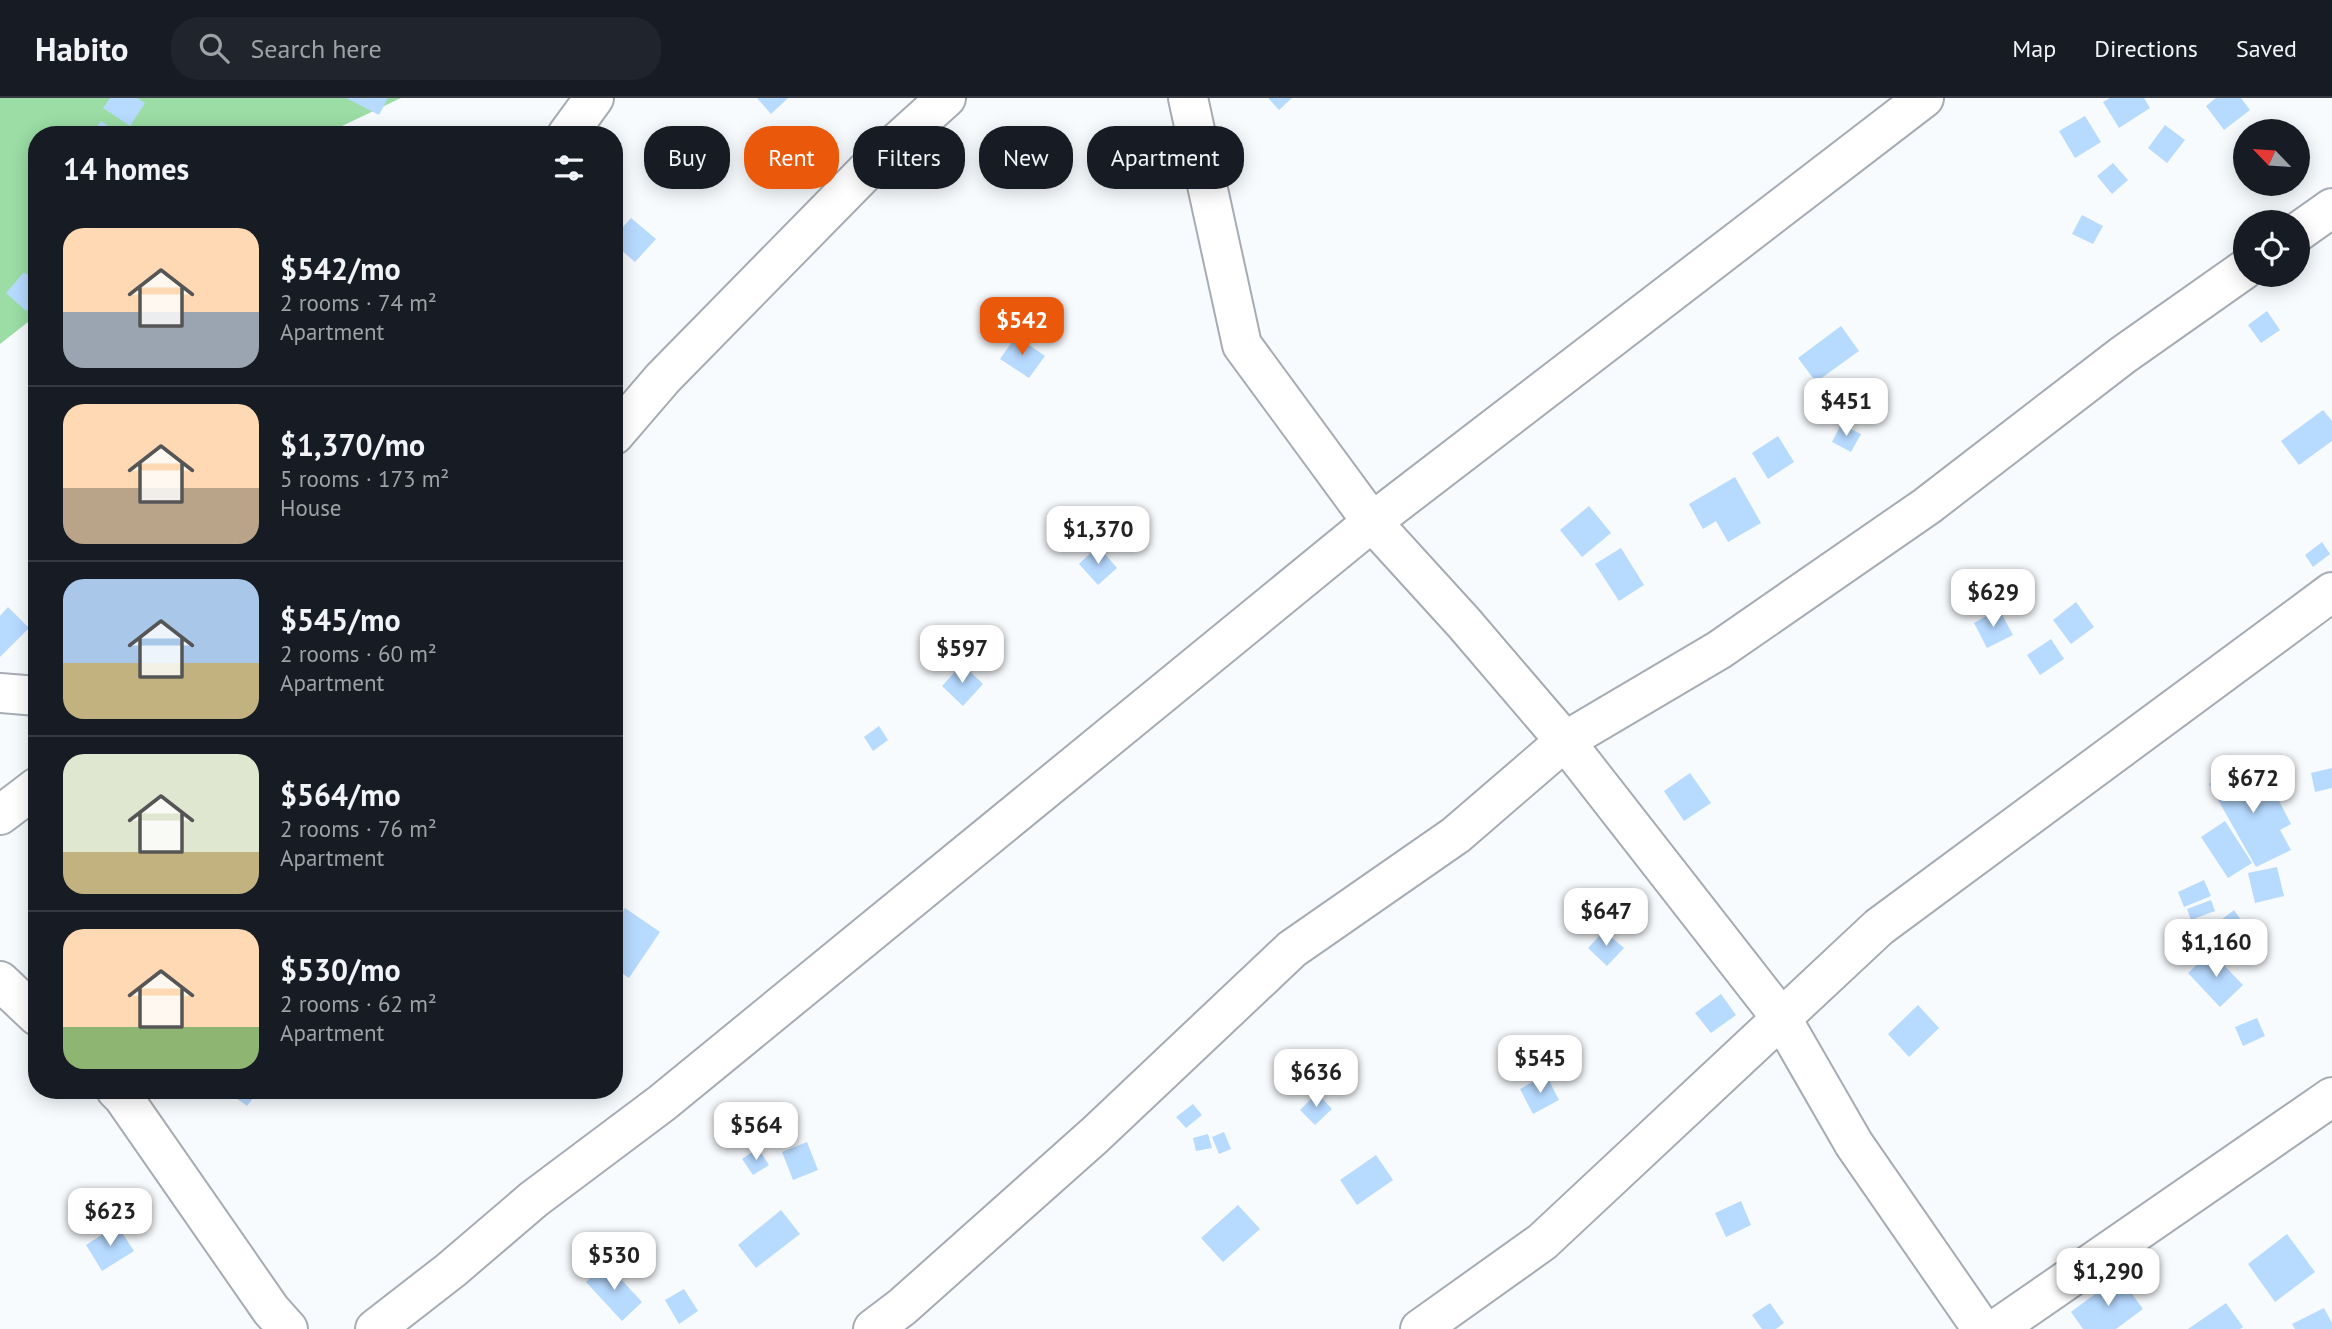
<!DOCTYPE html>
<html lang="en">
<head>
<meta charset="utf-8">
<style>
  :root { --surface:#171b24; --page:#20242c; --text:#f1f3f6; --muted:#9ea1a6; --line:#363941; --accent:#ea580c }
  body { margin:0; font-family:"PT Sans",sans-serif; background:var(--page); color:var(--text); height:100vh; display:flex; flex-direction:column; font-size:26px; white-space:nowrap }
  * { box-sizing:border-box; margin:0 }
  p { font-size:23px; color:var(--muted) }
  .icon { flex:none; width:38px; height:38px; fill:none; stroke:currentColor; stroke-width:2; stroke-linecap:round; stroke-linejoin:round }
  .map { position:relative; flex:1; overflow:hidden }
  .panel { position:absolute; left:28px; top:28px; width:595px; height:973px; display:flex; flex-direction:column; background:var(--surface); border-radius:28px; box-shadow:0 4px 18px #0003 }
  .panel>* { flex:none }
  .top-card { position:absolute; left:644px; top:28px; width:665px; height:63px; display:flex; gap:14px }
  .needle { width:46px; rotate:295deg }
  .controls { position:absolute; left:2233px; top:21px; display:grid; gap:14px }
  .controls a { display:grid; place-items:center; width:77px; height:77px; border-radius:50%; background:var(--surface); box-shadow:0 4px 18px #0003; font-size:35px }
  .price { position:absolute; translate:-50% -60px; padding:0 16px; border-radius:14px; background:#fff; color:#222; font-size:23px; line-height:46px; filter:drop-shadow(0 2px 4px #0008) }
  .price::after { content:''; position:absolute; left:50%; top:42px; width:21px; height:16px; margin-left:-10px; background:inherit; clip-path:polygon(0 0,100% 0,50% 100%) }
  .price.selected { background:var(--accent); color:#fff }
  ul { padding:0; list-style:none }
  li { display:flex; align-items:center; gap:21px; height:175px; padding:0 35px }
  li+li { border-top:2px solid var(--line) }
  li span { display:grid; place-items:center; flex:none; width:196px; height:140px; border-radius:21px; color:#555 }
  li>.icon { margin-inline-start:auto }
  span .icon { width:84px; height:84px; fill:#fffc; stroke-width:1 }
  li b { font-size:30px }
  h2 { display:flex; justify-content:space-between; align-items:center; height:84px; padding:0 35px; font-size:30px }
  .chip { padding:0 24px; border-radius:28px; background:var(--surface); box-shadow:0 4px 18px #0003; font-size:24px; line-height:63px }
  .chip.selected { background:var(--accent); color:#fff }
  header { display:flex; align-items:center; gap:42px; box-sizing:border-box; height:98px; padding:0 35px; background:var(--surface); border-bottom:2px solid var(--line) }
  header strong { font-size:33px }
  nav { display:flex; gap:38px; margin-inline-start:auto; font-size:24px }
  .search { width:490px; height:63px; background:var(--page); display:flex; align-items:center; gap:18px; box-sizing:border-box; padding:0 24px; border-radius:28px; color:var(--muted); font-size:26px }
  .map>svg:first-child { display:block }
  .green { fill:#9bdda5 }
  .building { fill:#b7daff }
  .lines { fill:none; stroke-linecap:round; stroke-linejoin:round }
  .minor-casing { stroke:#a5acb3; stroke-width:42 }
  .minor { stroke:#fff; stroke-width:38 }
</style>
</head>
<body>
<header>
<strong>Habito</strong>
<div class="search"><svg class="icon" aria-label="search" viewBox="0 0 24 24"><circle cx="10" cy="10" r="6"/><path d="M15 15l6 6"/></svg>Search here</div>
<nav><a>Map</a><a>Directions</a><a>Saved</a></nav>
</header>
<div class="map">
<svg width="2332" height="1231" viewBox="0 0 2332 1231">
  <rect width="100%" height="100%" fill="#f8fbfe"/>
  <path class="green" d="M0,0H401L323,37H37V217L0,246Z"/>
  <g class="building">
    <path d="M110,0H137L145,5L130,28L103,10Z"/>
    <path d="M346,0H388L379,17Z"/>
    <path d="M757,0H788L771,16Z"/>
    <path d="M1268,0H1292L1279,12Z"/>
    <path d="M2110,0H2144L2150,10L2119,30L2103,4Z"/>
    <path d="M2216,0H2241L2250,12L2224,32L2206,8Z"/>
    <path d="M2085,18L2101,44L2075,60L2059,33Z"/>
    <path d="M101,23L121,37H92Z"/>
    <path d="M2165,27L2185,42L2167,65L2148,50Z"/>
    <path d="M80,29L91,37H75Z"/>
    <path d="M2113,65L2128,82L2112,96L2097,78Z"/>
    <path d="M2082,117L2103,128L2093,146L2072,136Z"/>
    <path d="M631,120L656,141L635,164L614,146V139Z"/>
    <path d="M24,174L37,185V200L26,213L6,195Z"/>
    <path d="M2267,213L2280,232L2261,245L2248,227Z"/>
    <path d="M1841,228L1859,253L1816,284L1798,260Z"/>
    <path d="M1016,238L1045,258L1029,280L1000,261Z"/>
    <path d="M2323,312L2332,323V343L2299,367L2281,343Z"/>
    <path d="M1841,326L1861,336L1851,354L1832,344Z"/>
    <path d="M1778,338L1794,364L1768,381L1752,355Z"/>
    <path d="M1735,379L1761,425L1728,444L1716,423L1703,431L1689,406Z"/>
    <path d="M1589,408L1611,435L1582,459L1560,432Z"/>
    <path d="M2322,444L2330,456L2313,469L2305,457Z"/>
    <path d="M1098,448L1117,470L1098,487L1079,466Z"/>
    <path d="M1621,450L1644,487L1619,503L1595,466Z"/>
    <path d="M2076,504L2094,529L2071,546L2053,522Z"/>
    <path d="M8,509L29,530L0,559V518Z"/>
    <path d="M1999,511L2013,537L1987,550L1974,525Z"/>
    <path d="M2051,541L2064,561L2040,577L2027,557Z"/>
    <path d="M962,566L983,586L963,608L942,588Z"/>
    <path d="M879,628L888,642L873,653L864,639Z"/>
    <path d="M2245,666L2264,701L2275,695L2291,726L2280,732L2291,752L2256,769L2209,686Z"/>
    <path d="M2332,670V690L2315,694L2311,675Z"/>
    <path d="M1690,675L1711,705L1684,723L1664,693Z"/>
    <path d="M2225,723L2252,765L2228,780L2201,739Z"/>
    <path d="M2277,769L2284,798L2255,805L2248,775Z"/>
    <path d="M2204,782L2211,798L2184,809L2178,794Z"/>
    <path d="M2211,802L2215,813L2191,822L2187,811Z"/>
    <path d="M625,810L660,834L629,880L614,870V826Z"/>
    <path d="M2234,812L2248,832L2231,844L2217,825Z"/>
    <path d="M1604,833L1624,850L1607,868L1588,850Z"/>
    <path d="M2211,854L2243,887L2220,909L2188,875Z"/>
    <path d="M1721,896L1736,917L1711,935L1695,915Z"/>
    <path d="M1918,907L1939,930L1909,959L1888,936Z"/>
    <path d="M2257,920L2265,938L2243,948L2235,929Z"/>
    <path d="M1546,977L1559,1002L1533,1016L1520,991Z"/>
    <path d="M231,992H256L258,994L247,1008L229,995Z"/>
    <path d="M507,992H523L520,999Z"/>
    <path d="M1317,995L1332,1011L1315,1027L1300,1012Z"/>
    <path d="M1193,1006L1202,1017L1186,1030L1176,1019Z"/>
    <path d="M1224,1034L1231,1051L1219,1056L1212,1039Z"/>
    <path d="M1208,1036L1212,1050L1196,1053L1193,1040Z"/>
    <path d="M807,1044L818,1072L793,1082L782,1054Z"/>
    <path d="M758,1050L769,1067L753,1077L742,1061Z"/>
    <path d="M1376,1057L1393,1082L1357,1107L1340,1082Z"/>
    <path d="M1741,1103L1751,1127L1726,1139L1715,1115Z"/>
    <path d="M1238,1107L1260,1131L1223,1164L1201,1140Z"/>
    <path d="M781,1112L800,1136L756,1170L738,1147Z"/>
    <path d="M117,1127L134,1153L102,1173L86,1147Z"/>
    <path d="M2287,1136L2315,1174L2275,1204L2248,1166Z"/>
    <path d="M606,1165L642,1204L622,1223L586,1184Z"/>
    <path d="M2119,1178L2143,1211L2116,1231H2083L2071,1214Z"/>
    <path d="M684,1191L698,1213L679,1226L665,1202Z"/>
    <path d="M1770,1205L1784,1225L1776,1231H1762L1752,1217Z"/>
    <path d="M2226,1205L2243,1229L2240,1231H2188Z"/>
    <path d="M2324,1210L2332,1225V1231H2295L2292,1226Z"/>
  </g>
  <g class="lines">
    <g class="minor-casing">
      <g id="minor">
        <path d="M1188,0L1242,247L1372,424L1464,525L1565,643L1782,921L1854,1046L1982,1231"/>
        <path d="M567,37L594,0"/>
        <path d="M2298,134L2332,110"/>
        <path d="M614,337L663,280L874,65L946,0"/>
        <path d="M0,595L37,598"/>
        <path d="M0,717L37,689"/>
        <path d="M0,883L37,918"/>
        <path d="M116,992L123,999L271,1212L288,1231"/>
        <path d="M375,1231L451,1172L534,1101L662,1005L1372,424L1924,0"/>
        <path d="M873,1231L902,1209L1095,1037L1292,851L1456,737L1565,643L1719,552L1927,408L2123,257L2245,171"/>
        <path d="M1420,1231L1542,1144L1879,829L2332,494"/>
        <path d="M1996,1231L2332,999"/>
      </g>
    </g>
    <use href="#minor" class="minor"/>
  </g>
</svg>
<div class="controls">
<a><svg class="needle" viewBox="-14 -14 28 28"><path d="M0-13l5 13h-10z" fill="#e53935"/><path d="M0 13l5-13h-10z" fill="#9ea1a6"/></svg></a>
<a><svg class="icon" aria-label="locate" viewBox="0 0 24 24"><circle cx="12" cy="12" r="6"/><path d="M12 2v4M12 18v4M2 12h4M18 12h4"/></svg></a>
</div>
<b class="price selected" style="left:1022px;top:259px">$542</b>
<b class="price" style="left:1846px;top:340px">$451</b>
<b class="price" style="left:1098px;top:468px">$1,370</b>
<b class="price" style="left:1993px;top:531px">$629</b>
<b class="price" style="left:962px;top:587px">$597</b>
<b class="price" style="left:2253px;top:717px">$672</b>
<b class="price" style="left:1606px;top:850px">$647</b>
<b class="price" style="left:2216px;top:881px">$1,160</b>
<b class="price" style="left:1540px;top:997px">$545</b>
<b class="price" style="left:1316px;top:1011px">$636</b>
<b class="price" style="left:756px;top:1064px">$564</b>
<b class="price" style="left:110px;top:1150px">$623</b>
<b class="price" style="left:614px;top:1194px">$530</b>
<b class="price" style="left:2108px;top:1210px">$1,290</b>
<div class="top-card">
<a class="chip">Buy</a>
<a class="chip selected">Rent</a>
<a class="chip">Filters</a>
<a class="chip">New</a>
<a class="chip">Apartment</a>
</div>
<section class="panel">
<h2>14 homes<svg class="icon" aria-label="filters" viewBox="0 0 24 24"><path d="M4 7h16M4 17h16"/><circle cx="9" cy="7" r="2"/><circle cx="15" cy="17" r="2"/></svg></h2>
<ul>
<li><span style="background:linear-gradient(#ffd9b3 60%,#9aa5b1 0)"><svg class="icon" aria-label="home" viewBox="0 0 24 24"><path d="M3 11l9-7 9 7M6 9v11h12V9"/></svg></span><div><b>$542/mo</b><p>2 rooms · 74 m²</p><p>Apartment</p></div></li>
<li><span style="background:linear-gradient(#ffd9b3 60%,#b9a48a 0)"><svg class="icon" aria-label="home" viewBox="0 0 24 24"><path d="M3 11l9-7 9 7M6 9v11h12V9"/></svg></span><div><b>$1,370/mo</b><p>5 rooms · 173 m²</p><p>House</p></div></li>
<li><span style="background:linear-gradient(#a9c7e8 60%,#c2b280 0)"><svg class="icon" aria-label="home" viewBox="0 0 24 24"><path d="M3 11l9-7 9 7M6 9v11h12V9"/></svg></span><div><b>$545/mo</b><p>2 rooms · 60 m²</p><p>Apartment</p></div></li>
<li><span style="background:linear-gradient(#dfe7d0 70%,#c2b280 0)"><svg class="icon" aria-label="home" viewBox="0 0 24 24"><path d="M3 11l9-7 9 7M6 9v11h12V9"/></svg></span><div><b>$564/mo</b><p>2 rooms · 76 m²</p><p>Apartment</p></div></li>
<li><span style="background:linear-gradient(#ffd9b3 70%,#8fb573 0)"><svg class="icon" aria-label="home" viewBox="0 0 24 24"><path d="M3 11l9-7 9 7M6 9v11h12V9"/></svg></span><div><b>$530/mo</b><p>2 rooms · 62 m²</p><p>Apartment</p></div></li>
</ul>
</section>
</div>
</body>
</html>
